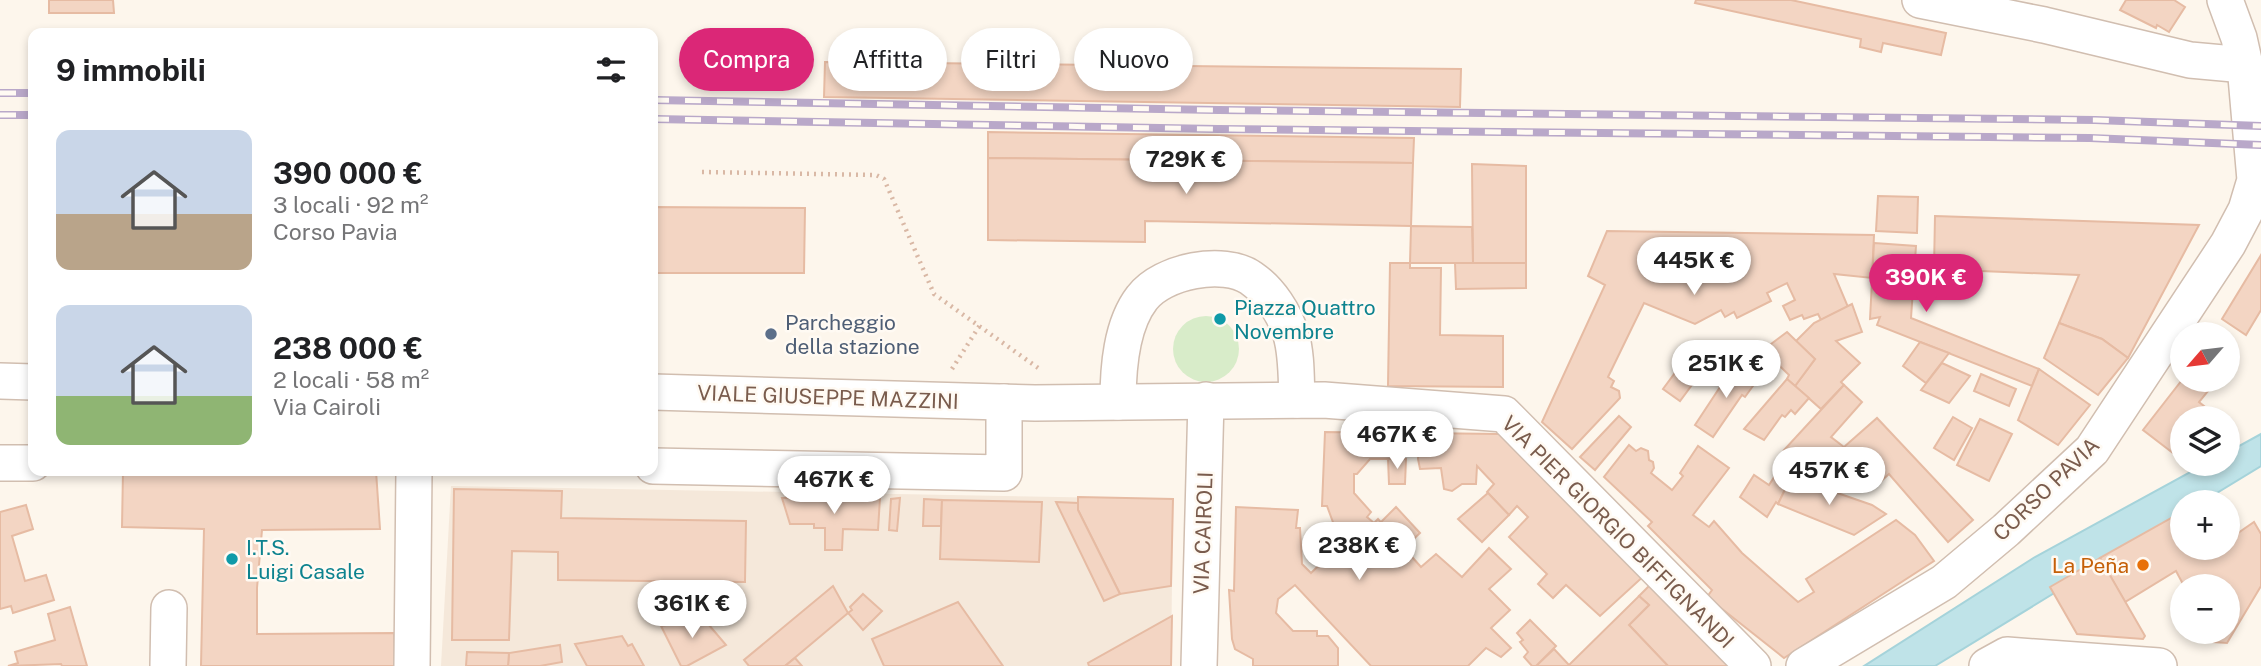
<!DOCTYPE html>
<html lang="it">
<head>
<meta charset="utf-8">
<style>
  :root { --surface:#fff; --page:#f6f6f6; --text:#202124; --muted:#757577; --accent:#db2777 }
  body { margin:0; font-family:"Public Sans",sans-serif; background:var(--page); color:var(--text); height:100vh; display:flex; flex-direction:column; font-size:26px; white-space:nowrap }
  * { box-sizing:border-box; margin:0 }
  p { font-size:23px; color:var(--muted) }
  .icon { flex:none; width:38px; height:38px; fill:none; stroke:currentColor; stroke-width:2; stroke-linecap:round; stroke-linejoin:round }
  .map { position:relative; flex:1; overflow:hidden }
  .drawer { position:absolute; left:28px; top:28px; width:630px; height:448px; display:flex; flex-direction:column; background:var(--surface); border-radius:14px; box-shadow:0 4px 10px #0003 }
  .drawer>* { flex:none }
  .hud { position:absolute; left:679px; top:28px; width:665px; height:63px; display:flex; gap:14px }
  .needle { width:46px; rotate:242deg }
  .buttons { position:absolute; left:2170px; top:322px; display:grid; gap:14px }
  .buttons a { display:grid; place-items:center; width:70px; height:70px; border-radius:50%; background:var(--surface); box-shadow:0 4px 10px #0003; font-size:35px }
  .price { position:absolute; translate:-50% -60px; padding:0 16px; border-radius:24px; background:#fff; color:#222; font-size:23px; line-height:46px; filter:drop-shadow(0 2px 4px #0008) }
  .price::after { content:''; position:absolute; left:50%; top:42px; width:21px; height:16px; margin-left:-10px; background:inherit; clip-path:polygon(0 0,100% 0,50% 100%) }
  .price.on { background:var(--accent); color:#fff }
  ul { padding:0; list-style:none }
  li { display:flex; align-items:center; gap:21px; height:175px; padding:0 28px }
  li span { display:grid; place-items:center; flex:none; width:196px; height:140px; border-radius:14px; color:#555 }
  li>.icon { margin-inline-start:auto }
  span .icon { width:84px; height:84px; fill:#fffc; stroke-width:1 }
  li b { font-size:30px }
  h2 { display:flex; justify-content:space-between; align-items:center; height:84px; padding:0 28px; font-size:30px }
  .tag { padding:0 24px; border-radius:32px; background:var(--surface); box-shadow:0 4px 10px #0003; font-size:24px; line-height:63px }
  .tag.on { background:var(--accent); color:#fff }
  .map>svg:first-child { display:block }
  .residential { fill:#f5e8da }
  .green { fill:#d8ecc9 }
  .water { fill:#bfe3e8; stroke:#a5d3da; stroke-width:2 }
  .building { fill:#f3d5c3; stroke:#e6bba3; stroke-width:2 }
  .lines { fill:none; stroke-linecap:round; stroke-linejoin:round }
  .minor-casing { stroke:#d1beb0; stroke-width:38 }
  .path { stroke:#d9b8a5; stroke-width:4.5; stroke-dasharray:2 5; stroke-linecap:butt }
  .minor { stroke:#fff; stroke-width:35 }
  .rail-casing { stroke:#b9a8c9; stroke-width:8 }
  .rail { stroke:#fffaf3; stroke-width:5; stroke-dasharray:16; stroke-linecap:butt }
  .culture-dot { fill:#0f9aa8; stroke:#fffaf3; stroke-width:2.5 }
  .service-dot { fill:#5c6f8a; stroke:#fffaf3; stroke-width:2.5 }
  .food-dot { fill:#e8710a; stroke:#fffaf3; stroke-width:2.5 }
  .labels { text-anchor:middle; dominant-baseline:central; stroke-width:5; stroke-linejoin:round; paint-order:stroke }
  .culture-label { font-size:21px; fill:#0d838f; stroke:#fffaf3; text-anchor:start }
  .service-label { font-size:21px; fill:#4e5e75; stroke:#fffaf3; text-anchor:start }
  .street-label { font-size:21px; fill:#7a5c4d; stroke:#fffaf3 }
  .food-label { font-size:21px; fill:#c56008; stroke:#fffaf3; text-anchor:end }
</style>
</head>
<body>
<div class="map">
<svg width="2261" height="666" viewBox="0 0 2261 666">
  <rect width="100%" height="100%" fill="#fdf6ec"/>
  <path class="residential" d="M451,486L1173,499L1171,666H441Z"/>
  <circle class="green" cx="1206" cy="349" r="33"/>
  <path class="water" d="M2261,434V466L2202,502H2182V515L1935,666H1864L2035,557L2205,464H2228V452Z"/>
  <g class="building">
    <path d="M49,0H113L114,13H49Z"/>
    <path d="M1696,0H1791L1946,33L1941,55L1883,43L1881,52L1860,47L1861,39L1695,3Z"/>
    <path d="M2126,0H2174L2185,7L2169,32L2157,25L2156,28L2120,10Z"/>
    <path d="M825,62L1461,69L1460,107L824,97Z"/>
    <path d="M988,132L1414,138L1413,163L988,158Z"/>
    <path d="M988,158L1413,163L1411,226L1145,221V242L988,240Z"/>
    <path d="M1472,164L1526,166V263H1473Z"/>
    <path d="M1878,196L1918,197L1917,233L1876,231Z"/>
    <path d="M653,207L805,208L804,273H653Z"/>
    <path d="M1935,216L2199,225L2128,358L2102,339L2059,323L2079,275L1934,269Z"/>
    <path d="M1411,226L1472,227L1473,263H1410Z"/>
    <path d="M1607,231L1874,235L1872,278L1834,274L1848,307L1821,320L1818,314L1804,319L1802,315L1790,320L1783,306L1795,300L1787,283L1767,293L1771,301L1737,318L1734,312L1725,317L1721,310L1695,324L1644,303L1608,377L1614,381L1611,387L1619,391L1620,398L1572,449L1542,422L1605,285L1588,276Z"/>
    <path d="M1874,243L1916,246L1911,318L2039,369L2032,386L1877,325L1880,317L1870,319Z"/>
    <path d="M2261,255V310L2246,335L2222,319Z"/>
    <path d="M1390,263H1410V268H1441L1440,335L1503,336V387L1388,386Z"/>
    <path d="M1455,263H1526V288L1456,289Z"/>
    <path d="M1852,304L1862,332L1836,341L1860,363L1841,382L1844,385L1821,409L1795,386L1815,359L1796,341L1814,323Z"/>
    <path d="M2059,323L2102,339L2128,358L2098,395L2044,358Z"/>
    <path d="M1787,332L1815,359L1795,386L1787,379L1789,375L1763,350Z"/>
    <path d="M1920,342L1949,353L1926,383L1903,366Z"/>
    <path d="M2228,342L2236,347L2228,361Z"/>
    <path d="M1686,358L1703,370L1680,401L1663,389Z"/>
    <path d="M1942,363L1970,376L1949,403L1921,390Z"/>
    <path d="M1742,367L1758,379L1745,397L1742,395L1713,437L1695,425L1726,378Z"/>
    <path d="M2039,369L2090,405L2058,445L2018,420Z"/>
    <path d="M1981,374L2016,389L2009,406L1974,391Z"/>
    <path d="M1787,379L1809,398L1795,414L1791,410L1785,417L1782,415L1764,440L1744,429Z"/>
    <path d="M2182,380H2217L2199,402L2219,418H2182V460L2143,430Z"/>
    <path d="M1844,385L1862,402L1831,437L1844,447L1877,418L1973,520L1948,542L1889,474L1877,485L1853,462L1849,472L1784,450Z"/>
    <path d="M1619,416L1631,427L1595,470L1580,457Z"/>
    <path d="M1953,417L1972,428L1954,460L1934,448Z"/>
    <path d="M1980,419L2012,434L1989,481L1957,465Z"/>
    <path d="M1325,432L1401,433L1399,459H1370L1357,474H1354V493L1371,512L1367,517L1374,523L1378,519L1421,567L1436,554L1462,577L1489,548L1511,569L1489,589L1510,610L1491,628L1511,648L1501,657L1486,648L1468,666H1371L1295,585L1278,599L1276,613L1293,631H1317V636H1328L1338,648V666H1253V659L1235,649L1232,639L1229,590L1234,591L1236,507L1298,510L1296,528H1300L1302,564L1311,573L1341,544L1327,506H1322Z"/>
    <path d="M1420,433L1499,434L1647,573L1600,616L1566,585L1553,598L1538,584L1547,574L1509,537L1528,517L1517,506L1509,515L1487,492L1494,484L1477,466L1476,484H1462L1452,491L1444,489L1441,468L1420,469L1418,459Z"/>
    <path d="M1629,445L1636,451L1641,448L1648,451L1649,460L1653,462L1654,468L1651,473L1672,490L1683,476L1680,473L1698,446L1729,468L1693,515L1709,527L1714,521L1742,553L1798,602L1814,592L1806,579L1896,520L1915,535L1934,561L1784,658L1707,597L1712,590L1648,526L1652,522L1604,477Z"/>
    <path d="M1388,459H1406L1405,484H1389Z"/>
    <path d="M123,471H376L380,529L262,530L257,588V634L394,633L395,666H201L204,529L122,527Z"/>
    <path d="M1776,474L1791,477L1778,504L1776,502L1767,517L1740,497L1754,475L1769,485Z"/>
    <path d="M1791,477L1872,505L1886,514L1854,535L1778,504Z"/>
    <path d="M454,489L562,491L561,518L746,521L745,582L558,580V552L512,551L509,640H452Z"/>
    <path d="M1488,493L1509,515L1482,542L1458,519Z"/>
    <path d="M1078,497L1173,499L1171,586L1120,594L1078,510Z"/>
    <path d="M782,498H880L878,530L843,529L842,550H825V528H814V524H790Z"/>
    <path d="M900,498L897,531L889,530L891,499Z"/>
    <path d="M924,499L942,500L941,526H923Z"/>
    <path d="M942,500L1042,502L1039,562L940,559Z"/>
    <path d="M1056,502L1078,503V510L1120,594L1104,601Z"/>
    <path d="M26,505L33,529L12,536L25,581L46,575L54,600L13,613L11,606L0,609V512Z"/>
    <path d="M1396,507L1420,533L1404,548L1381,522Z"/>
    <path d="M2182,512V548H2228V540L2254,522L2261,534V586L2227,643L2213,642L2208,632H2228V586H2184L2176,571L2125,602L2100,558Z"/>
    <path d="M2100,558L2145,636L2143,639L2077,634L2050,587Z"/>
    <path d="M1655,580L1737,666H1668L1629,625L1649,605L1639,596Z"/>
    <path d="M833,586L848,613L785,666H749L744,660Z"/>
    <path d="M863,594L882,611L863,630L848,613L852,610L850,607Z"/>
    <path d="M1639,596L1649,605L1629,625L1668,666H1536L1554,649L1569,665Z"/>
    <path d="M958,602L1003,666H884L872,639Z"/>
    <path d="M70,607L87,666H62L61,664L8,666L18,663L15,652L55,640L48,614Z"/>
    <path d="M1172,616L1171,666H1089L1088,663Z"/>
    <path d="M703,618L726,645L687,666H681L661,626Z"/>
    <path d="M1530,620L1556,646L1536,666H1532L1524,657L1528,652L1520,642L1523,640L1517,633Z"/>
    <path d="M622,636L628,646L632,644L644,666H587L575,644Z"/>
    <path d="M560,645L562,662L540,666H508L509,653Z"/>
    <path d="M467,652L509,653L508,666H466Z"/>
    <path d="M795,658L802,666H785Z"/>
  </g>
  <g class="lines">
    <g class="minor-casing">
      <g id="minor">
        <path d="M1920,0L2044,25L2190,60L2245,65"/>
        <path d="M0,381L33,382"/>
        <path d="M653,392L1035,403L1324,400L1504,414L1753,666"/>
        <path d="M1118,402C1118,368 1121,325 1142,298C1162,271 1224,259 1251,278C1270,291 1285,314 1291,335C1297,355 1296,379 1297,400"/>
        <path d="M0,463H33"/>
        <path d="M653,466L1004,473V402"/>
        <path d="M168,666L169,608"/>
        <path d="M412,666L414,471"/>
        <path d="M1199,666L1206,400"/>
        <path d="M1804,666L1944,582L2006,530L2092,450L2228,244L2246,210L2255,180L2245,65L2239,38L2225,0"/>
        <path d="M1987,666L2007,655L2159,666"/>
      </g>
    </g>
    <g class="path">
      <path d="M702,172L876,175L884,179L934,294L1041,370"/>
      <path d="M952,369L980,325"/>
    </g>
    <use href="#minor" class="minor"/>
    <g class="rail-casing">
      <g id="rail">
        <path d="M0,93H33"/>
        <path d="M653,100L1218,110L2095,120L2261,126"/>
        <path d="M0,115H33"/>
        <path d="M653,119L1218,129L2090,138L2261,145"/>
      </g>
    </g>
    <use href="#rail" class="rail"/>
  </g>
  <g class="culture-dot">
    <circle cx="1220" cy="319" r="7"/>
    <circle cx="232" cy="559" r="7"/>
  </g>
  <circle class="service-dot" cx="771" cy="334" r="7"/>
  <circle class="food-dot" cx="2143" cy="565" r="7"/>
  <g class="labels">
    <g class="culture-label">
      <text x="1234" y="307">Piazza Quattro<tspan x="1234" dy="24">Novembre</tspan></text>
      <text x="246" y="547">I.T.S.<tspan x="246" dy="24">Luigi Casale</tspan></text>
    </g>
    <g class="service-label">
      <text x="785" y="322">Parcheggio<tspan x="785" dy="24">della stazione</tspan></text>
    </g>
    <g class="street-label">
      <text transform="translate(828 397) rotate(2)">VIALE GIUSEPPE MAZZINI</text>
      <text transform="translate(2046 489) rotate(-44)">CORSO PAVIA</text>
      <text transform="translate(1618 532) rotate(45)">VIA PIER GIORGIO BIFFIGNANDI</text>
      <text transform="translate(1203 533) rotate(-88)">VIA CAIROLI</text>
    </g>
    <g class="food-label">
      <text x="2129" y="565">La Peña</text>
    </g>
  </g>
</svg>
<div class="buttons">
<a><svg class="needle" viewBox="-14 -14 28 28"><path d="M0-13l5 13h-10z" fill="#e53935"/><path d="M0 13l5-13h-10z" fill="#757577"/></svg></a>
<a><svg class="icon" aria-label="layers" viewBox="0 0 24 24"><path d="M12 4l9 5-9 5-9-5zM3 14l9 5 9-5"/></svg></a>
<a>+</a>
<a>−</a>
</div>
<b class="price" style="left:1186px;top:196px">729K €</b>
<b class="price" style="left:1694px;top:297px">445K €</b>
<b class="price on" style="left:1926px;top:314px">390K €</b>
<b class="price" style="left:1726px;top:400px">251K €</b>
<b class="price" style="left:1397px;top:471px">467K €</b>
<b class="price" style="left:1829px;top:507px">457K €</b>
<b class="price" style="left:834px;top:516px">467K €</b>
<b class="price" style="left:1359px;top:582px">238K €</b>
<b class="price" style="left:692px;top:640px">361K €</b>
<div class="hud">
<a class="tag on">Compra</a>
<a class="tag">Affitta</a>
<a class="tag">Filtri</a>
<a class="tag">Nuovo</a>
</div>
<section class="drawer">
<h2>9 immobili<svg class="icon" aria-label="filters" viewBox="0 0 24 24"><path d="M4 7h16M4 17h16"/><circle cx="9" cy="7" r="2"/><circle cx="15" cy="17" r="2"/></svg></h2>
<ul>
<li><span style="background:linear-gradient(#c9d6e8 60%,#b9a48a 0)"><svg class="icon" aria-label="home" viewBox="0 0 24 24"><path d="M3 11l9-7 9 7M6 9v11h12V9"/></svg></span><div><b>390 000 €</b><p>3 locali · 92 m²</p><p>Corso Pavia</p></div></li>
<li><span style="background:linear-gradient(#c9d6e8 65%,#8fb573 0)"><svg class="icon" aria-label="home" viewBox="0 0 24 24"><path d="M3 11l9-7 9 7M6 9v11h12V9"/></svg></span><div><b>238 000 €</b><p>2 locali · 58 m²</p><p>Via Cairoli</p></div></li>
</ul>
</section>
</div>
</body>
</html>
